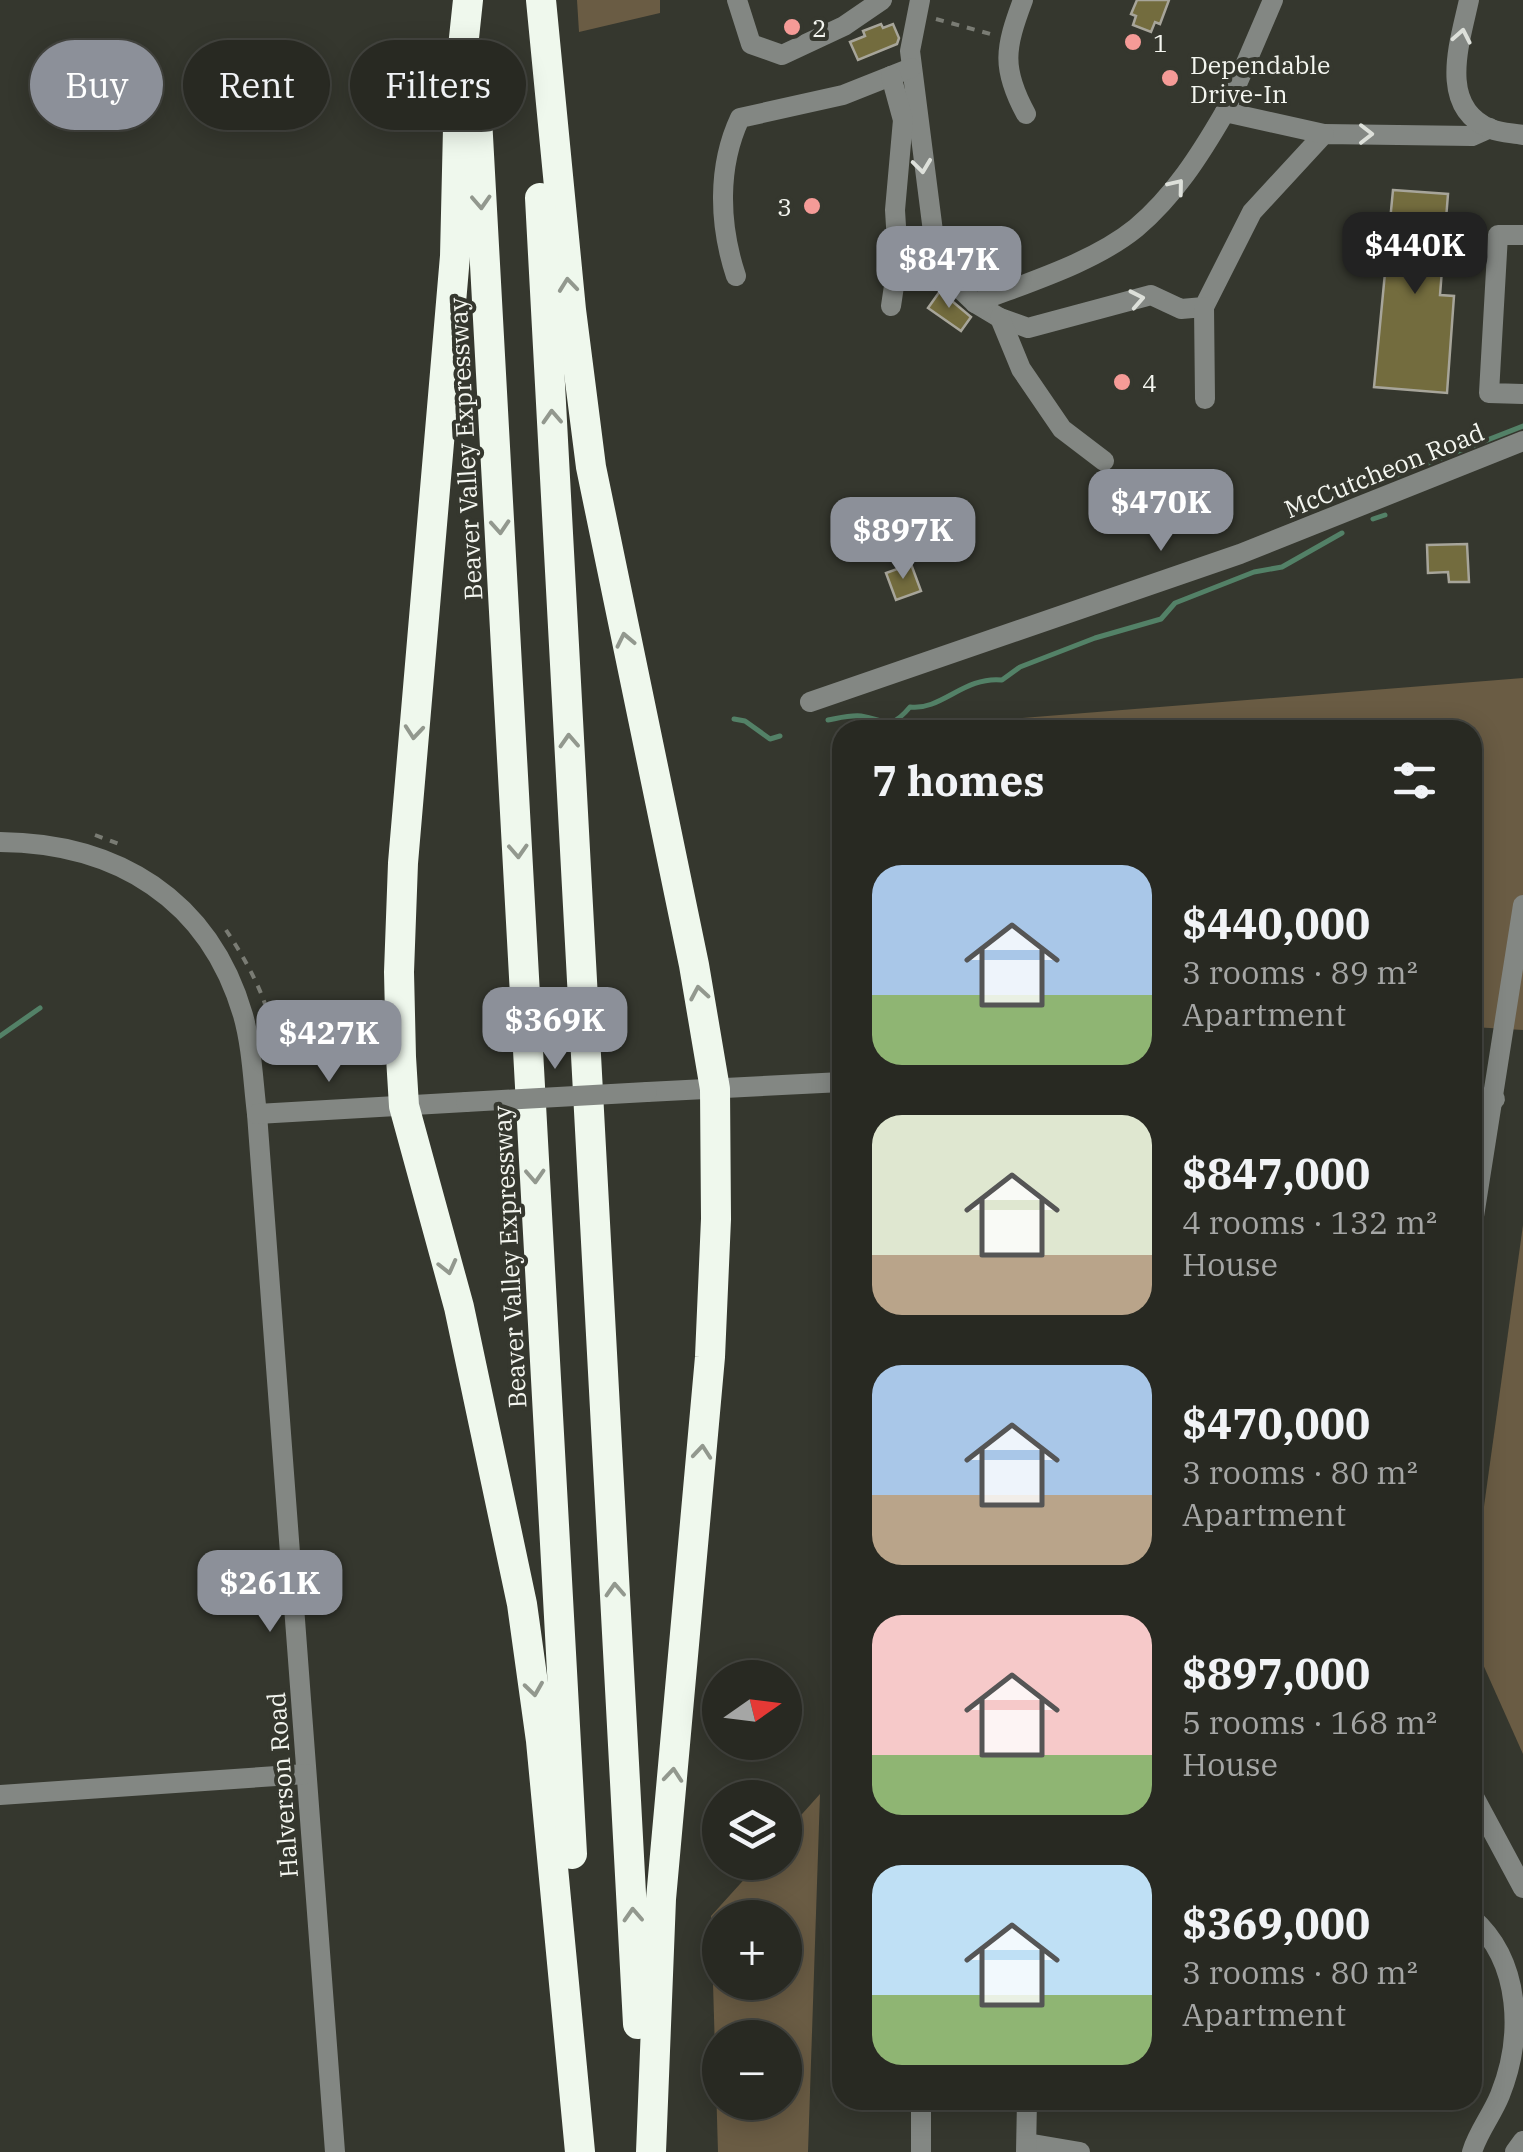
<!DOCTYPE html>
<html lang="en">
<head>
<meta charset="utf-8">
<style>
  :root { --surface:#282922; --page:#30312a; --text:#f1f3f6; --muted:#a5a6a5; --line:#444540; --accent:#8c9099 }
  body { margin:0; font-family:"IBM Plex Serif",serif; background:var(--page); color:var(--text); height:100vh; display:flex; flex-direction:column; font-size:38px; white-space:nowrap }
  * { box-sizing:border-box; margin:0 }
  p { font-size:32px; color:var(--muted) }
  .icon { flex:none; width:55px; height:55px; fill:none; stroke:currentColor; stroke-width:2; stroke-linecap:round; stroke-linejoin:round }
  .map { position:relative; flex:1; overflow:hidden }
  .panel { position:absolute; left:832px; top:720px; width:650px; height:1390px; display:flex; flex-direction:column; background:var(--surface); border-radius:30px; box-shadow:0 5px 25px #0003,0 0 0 2px var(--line) }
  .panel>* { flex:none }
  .top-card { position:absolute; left:30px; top:40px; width:652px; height:90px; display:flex; gap:20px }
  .needle { width:65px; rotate:76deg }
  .fabs { position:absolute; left:702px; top:1660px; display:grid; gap:20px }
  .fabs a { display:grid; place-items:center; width:100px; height:100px; border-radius:50%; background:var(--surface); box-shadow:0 5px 25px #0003,0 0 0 2px var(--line); font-size:50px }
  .price { position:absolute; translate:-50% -85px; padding:0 22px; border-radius:20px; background:var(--accent); color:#fff; font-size:32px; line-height:65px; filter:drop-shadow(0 2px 5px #0008) }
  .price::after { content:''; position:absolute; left:50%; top:60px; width:30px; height:22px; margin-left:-15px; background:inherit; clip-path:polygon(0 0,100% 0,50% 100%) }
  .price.active { background:#222; color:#fff }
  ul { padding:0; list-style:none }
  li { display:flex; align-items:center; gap:30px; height:250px; padding:0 40px }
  li span { display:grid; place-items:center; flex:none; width:280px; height:200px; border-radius:30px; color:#555 }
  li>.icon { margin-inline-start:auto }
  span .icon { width:120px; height:120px; fill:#fffc; stroke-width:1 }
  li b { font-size:42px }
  h2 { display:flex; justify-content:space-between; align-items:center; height:120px; padding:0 40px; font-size:42px }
  .chip { padding:0 35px; border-radius:45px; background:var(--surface); box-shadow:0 5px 25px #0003,0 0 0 2px var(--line); font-size:35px; line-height:90px }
  .chip.active { background:var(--accent); color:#fff }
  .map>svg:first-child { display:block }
  .green { fill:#6a5c44; fill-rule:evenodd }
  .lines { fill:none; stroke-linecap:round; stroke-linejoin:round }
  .stream { stroke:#538167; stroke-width:5 }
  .building { fill:#736c3e; stroke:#a7a59a; stroke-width:2.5 }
  .path { stroke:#7a7c74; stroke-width:4; stroke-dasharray:8 8; stroke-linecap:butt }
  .minor { stroke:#838783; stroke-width:20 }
  .highway { stroke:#eff8ed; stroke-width:30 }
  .minor-bridge { stroke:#838783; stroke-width:20 }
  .oneway { stroke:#dde0da }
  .oneway2 { stroke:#92988e }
  .poi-dot { fill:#f59b97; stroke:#35372e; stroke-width:4 }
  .labels { text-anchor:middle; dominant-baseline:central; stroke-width:8; stroke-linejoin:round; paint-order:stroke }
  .poi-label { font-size:25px; fill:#f4f6f0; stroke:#35372e; text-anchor:start }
  .street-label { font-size:25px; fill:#f4f6f0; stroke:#35372e }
</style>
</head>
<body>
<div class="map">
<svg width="1523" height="2152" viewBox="0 0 1523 2152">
  <rect width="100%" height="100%" fill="#35372e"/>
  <g class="green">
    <path d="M577,0H660V13L579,32Z"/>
    <path d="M1523,678V1030L1473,1027L1472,730H871Z"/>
    <path d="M1523,1225V1754L1473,1642L1472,1593Z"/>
    <path d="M820,1794L808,2152H718L711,1916L759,1863L785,1862V1833ZM720,1918H785V1982H720ZM720,2038H785V2102H720Z"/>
  </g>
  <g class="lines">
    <g class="stream">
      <path d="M1395,476L1523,426"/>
      <path d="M1373,519L1385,515"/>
      <path d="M734,719L745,721L770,739L780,736"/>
      <path d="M828,720C839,718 850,715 861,716C886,720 890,731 910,707C941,711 964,676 1002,680L1020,667L1095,638L1161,619L1175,603L1254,572L1282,567L1342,533"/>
      <path d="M0,1036L40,1008"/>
    </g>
  </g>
  <g class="building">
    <path d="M1137,0H1169L1160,24L1155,22L1151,32L1133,25L1136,16L1131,14Z"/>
    <path d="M881,24L883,28L893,24L899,38L897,44L858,60L850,42L865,36L863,31Z"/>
    <path d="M1393,190L1448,194L1440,295L1454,296L1447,393L1374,387Z"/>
    <path d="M940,291L971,317L961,331L928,308Z"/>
    <path d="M1467,544L1469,582H1449L1448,572L1428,573L1427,545Z"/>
    <path d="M911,564L921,591L896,600L886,573Z"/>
  </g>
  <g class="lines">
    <g class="path">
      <path d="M936,19L994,35"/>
      <path d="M95,835L119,844"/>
      <path d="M226,930C242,954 277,1011 269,1040"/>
    </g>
    <g class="minor">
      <path d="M737,0L751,44L782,55L844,26L882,0"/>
      <path d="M920,0L910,51L936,255L952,281L975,303L1000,318L1028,328L1151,295L1181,309L1204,307L1252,212L1324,134L1472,136L1490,128"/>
      <path d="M1023,0C1005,48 1001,68 1026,114"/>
      <path d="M1469,0C1460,42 1437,107 1491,129C1501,133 1513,133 1523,135"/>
      <path d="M1225,112L1273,0"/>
      <path d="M1523,235H1498L1489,393L1523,394"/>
      <path d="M736,276C719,225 717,167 740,118L843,95L911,68"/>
      <path d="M975,303C1026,283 1093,263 1136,228C1174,196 1200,155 1225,112L1324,134"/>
      <path d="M891,306L898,259L895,210L903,120L891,76"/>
      <path d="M1204,307L1205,399"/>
      <path d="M1000,318L1021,369L1062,429L1104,461"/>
      <path d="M810,702L1240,554L1523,441"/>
      <path d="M0,842C117,843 209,899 243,1015C252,1047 253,1081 257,1114L335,2152"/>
      <path d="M647,1092L842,1082"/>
      <path d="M1472,1096L1495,1099"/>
      <path d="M257,1114L466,1102"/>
      <path d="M1472,1229L1523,905"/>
      <path d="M1472,1793L1523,1888"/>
      <path d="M0,1795L306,1774"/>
      <path d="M921,2100V2152"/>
      <path d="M1027,2143L1080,2152"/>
      <path d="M1026,2152L1027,2100"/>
      <path d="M1472,2152C1478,2132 1492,2115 1500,2095C1523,2038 1522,1962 1472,1918"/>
      <path d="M1515,2152L1523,2141"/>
    </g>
    <g class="highway">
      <path d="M468,0L459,85L455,256L403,863L399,972L401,1057L404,1106L459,1307L522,1604L541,1741L580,2152"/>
      <path d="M541,0L571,310L591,467L694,965L715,1089L716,1219L710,1357L661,1899L651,2152"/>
      <path d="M477,118L572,1854"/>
      <path d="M540,198L638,2024"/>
    </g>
    <path class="minor-bridge" d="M466,1102L647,1092"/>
  </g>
  <defs><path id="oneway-chevron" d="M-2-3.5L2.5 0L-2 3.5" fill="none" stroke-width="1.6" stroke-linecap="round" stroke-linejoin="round" transform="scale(2.5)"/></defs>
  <g class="oneway">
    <use href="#oneway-chevron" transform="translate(1462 36) rotate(-79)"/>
    <use href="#oneway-chevron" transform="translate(1366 134)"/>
    <use href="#oneway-chevron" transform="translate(922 166) rotate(83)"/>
    <use href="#oneway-chevron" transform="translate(1177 186) rotate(-51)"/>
    <use href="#oneway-chevron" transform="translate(1137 299) rotate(-11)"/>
  </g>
  <g class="oneway2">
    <use href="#oneway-chevron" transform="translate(481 202) rotate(87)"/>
    <use href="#oneway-chevron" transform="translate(568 285) rotate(-96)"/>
    <use href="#oneway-chevron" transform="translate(552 417) rotate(-93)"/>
    <use href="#oneway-chevron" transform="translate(500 527) rotate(86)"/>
    <use href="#oneway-chevron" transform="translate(625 640) rotate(-102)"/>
    <use href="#oneway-chevron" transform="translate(414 732) rotate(95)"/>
    <use href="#oneway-chevron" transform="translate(569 741) rotate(-93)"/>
    <use href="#oneway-chevron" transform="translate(518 851) rotate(87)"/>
    <use href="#oneway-chevron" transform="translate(699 993) rotate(-100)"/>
    <use href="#oneway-chevron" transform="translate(535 1176) rotate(87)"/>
    <use href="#oneway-chevron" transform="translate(448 1267) rotate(76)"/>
    <use href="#oneway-chevron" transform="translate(702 1452) rotate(-85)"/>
    <use href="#oneway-chevron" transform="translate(615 1590) rotate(-93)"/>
    <use href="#oneway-chevron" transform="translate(534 1689) rotate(82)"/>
    <use href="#oneway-chevron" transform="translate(673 1775) rotate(-85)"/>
    <use href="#oneway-chevron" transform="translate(633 1915) rotate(-93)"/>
  </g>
  <g class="poi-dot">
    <circle cx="792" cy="27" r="10"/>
    <circle cx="1133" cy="42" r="10"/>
    <circle cx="1170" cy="78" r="10"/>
    <circle cx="812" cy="206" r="10"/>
    <circle cx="1122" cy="382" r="10"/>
  </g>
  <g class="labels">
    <g class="poi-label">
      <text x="812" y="27">2</text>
      <text x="1153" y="42">1</text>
      <text x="1190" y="64">Dependable<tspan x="1190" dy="29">Drive-In</tspan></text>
      <text x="792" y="206" text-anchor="end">3</text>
      <text x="1142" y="382">4</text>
    </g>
    <g class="street-label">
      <text transform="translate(465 449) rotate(-93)">Beaver Valley Expressway</text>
      <text transform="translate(1384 470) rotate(-22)">McCutcheon Road</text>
      <text transform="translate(509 1257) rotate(-93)">Beaver Valley Expressway</text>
      <text transform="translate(282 1785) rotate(-94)">Halverson Road</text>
    </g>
  </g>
</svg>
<div class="fabs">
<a><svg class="needle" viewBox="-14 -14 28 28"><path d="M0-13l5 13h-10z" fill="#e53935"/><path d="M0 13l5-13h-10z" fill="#a5a6a5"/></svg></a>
<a><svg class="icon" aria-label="layers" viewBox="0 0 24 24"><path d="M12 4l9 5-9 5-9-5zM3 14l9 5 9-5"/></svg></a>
<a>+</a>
<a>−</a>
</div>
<b class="price active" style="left:1415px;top:297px">$440K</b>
<b class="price" style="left:949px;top:311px">$847K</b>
<b class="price" style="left:1161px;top:554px">$470K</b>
<b class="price" style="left:903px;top:582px">$897K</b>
<b class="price" style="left:555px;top:1072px">$369K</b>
<b class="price" style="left:329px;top:1085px">$427K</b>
<b class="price" style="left:270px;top:1635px">$261K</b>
<div class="top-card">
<a class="chip active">Buy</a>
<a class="chip">Rent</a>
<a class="chip">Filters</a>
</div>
<section class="panel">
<h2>7 homes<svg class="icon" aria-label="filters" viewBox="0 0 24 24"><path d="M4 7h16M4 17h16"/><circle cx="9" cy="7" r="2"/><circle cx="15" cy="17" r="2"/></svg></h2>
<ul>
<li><span style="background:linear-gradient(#a9c7e8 65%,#8fb573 0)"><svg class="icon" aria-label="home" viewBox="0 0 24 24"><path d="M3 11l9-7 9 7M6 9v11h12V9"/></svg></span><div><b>$440,000</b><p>3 rooms · 89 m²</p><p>Apartment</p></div></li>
<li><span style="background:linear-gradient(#dfe7d0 70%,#b9a48a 0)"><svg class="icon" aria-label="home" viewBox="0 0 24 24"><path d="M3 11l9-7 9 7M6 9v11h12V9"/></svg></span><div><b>$847,000</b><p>4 rooms · 132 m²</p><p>House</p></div></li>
<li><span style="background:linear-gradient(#a9c7e8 65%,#b9a48a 0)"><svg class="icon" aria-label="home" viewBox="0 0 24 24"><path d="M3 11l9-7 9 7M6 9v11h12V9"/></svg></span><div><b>$470,000</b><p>3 rooms · 80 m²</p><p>Apartment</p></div></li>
<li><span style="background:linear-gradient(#f6c9c9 70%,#8fb573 0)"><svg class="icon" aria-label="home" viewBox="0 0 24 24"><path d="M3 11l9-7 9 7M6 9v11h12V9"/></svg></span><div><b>$897,000</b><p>5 rooms · 168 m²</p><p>House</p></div></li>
<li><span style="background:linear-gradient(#bfe0f5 65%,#8fb573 0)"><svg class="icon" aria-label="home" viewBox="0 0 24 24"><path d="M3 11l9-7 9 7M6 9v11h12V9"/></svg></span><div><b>$369,000</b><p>3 rooms · 80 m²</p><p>Apartment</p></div></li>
</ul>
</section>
</div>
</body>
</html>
